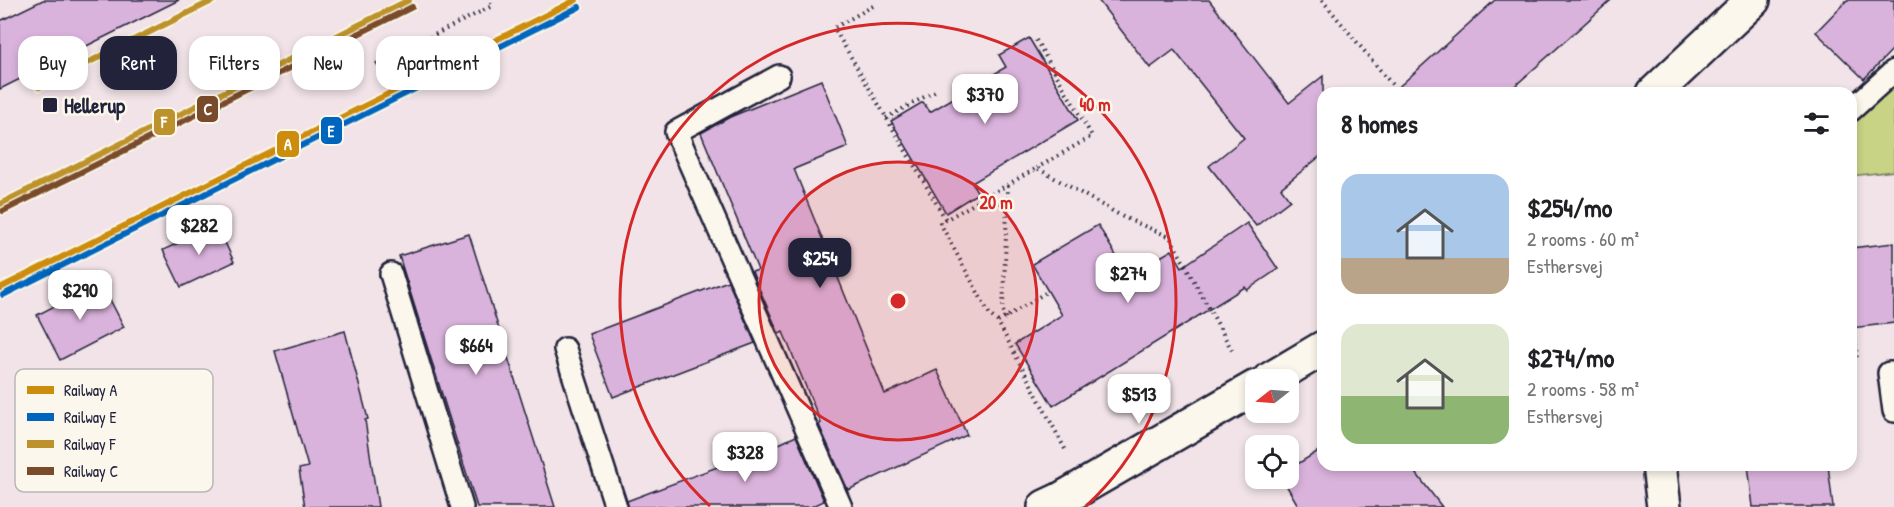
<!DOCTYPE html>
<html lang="en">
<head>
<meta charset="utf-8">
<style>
  :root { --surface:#fff; --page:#f6f6f6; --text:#202124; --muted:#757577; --accent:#22223b }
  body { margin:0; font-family:"Patrick Hand",sans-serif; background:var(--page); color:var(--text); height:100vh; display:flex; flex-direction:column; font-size:22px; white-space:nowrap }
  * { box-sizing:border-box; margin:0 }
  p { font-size:20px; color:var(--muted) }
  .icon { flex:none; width:33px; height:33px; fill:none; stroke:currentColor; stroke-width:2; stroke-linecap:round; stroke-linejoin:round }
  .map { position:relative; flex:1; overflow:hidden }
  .panel { position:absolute; left:1317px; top:87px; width:540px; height:384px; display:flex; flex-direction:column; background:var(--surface); border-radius:18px; box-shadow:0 3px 9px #0003 }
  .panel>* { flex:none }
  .banner { position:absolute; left:18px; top:36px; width:570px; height:54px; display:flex; gap:12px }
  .needle { width:39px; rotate:253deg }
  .fabs { position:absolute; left:1245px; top:369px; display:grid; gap:12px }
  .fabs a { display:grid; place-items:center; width:54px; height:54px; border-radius:12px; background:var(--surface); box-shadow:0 3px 9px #0003; font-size:30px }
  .price { position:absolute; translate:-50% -51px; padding:0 14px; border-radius:12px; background:#fff; color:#222; font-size:20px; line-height:39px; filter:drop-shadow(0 2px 3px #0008) }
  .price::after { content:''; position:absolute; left:50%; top:36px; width:18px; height:14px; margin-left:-9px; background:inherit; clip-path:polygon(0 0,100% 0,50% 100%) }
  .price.active { background:var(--accent); color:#fff }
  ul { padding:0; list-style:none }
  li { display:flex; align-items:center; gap:18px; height:150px; padding:0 24px }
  li span { display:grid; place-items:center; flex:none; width:168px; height:120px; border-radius:18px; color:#555 }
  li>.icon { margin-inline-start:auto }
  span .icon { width:72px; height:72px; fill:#fffc; stroke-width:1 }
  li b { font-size:26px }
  h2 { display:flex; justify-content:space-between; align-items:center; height:72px; padding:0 24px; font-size:26px }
  .chip { padding:0 21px; border-radius:18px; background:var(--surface); box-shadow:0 3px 9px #0003; font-size:21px; line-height:54px }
  .chip.active { background:var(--accent); color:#fff }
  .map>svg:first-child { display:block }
  .green { fill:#c8d386; stroke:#757a60; stroke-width:1.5 }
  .building { fill:#dab3dc; stroke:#22223b; stroke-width:1.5 }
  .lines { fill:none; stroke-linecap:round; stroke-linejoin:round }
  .lane-casing { stroke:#22223b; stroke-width:26 }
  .street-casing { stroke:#22223b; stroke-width:38 }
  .path { stroke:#22223b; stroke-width:4; stroke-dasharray:1.5 4.5; stroke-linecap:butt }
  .lane { stroke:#fbf7ec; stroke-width:21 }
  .street { stroke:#fbf7ec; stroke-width:33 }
  .rail-1-casing { stroke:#fbf7ec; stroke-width:10 }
  .rail-2-casing { stroke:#fbf7ec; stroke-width:10 }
  .rail-3-casing { stroke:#fbf7ec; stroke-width:10 }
  .rail-4-casing { stroke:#fbf7ec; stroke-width:10 }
  .rail-1 { stroke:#cc8c0c; stroke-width:6 }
  .rail-2 { stroke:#0065bd; stroke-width:6 }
  .rail-3 { stroke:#bd922c; stroke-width:6 }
  .rail-4 { stroke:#7a4b2a; stroke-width:6 }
  .ring { fill:none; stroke:#d62828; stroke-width:3 }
  .poi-dot { fill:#22223b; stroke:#fbf7ec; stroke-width:2 }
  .labels { text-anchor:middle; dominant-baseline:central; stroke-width:5; stroke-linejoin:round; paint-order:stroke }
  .poi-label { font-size:21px; font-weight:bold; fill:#22223b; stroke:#fbf7ec; text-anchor:start }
  .key { fill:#fbf7ec; stroke:#bab7b7; stroke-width:1.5 }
  .key-label { font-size:16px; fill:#22223b }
  .centre { fill:#d62828; stroke:#fbf7ec; stroke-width:3 }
  .ring-label { font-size:18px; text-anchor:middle; font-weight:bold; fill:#d62828; stroke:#fbf7ec; stroke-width:5; stroke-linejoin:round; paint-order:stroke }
  .line-badge { stroke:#fbf7ec; stroke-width:2 }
  .badge-label { font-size:16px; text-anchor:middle; font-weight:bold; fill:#fff }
</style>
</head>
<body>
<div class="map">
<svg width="1894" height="507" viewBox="0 0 1894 507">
  <rect width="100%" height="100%" fill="#f1e3e7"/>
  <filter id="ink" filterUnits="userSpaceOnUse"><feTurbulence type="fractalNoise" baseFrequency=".0167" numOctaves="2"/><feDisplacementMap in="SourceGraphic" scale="12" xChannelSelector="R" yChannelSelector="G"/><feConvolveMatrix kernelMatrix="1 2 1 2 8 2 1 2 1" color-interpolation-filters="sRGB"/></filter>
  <g filter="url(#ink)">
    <path class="green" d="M1894,84V171L1851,176V123Z"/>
    <g class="building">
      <path d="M43,0H179L0,89V21Z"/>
      <path d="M1098,0H1209L1289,103L1323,76V154L1281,188L1290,200L1256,226L1209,166L1244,138L1174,50L1150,68Z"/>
      <path d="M1495,0H1611L1507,93H1392Z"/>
      <path d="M1847,0H1894V48L1864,79L1816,32Z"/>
      <path d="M1029,38L1078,120L972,183L978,193L946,213L891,121L923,102L930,112L1006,67L999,55Z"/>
      <path d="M821,80L848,147L794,169L885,394L937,370L967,435L848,490L819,425L821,423L783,332L779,334L752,272L758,270L701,133L730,117Z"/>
      <path d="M1247,223L1278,269L1247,290L1245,287L1053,406L1015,344L1062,315L1032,264L1098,225L1128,276L1172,250L1182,267Z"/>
      <path d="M217,225L234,262L181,287L163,250Z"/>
      <path d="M469,234L555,507H477L399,256Z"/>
      <path d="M1894,243V323L1851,328V248Z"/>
      <path d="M728,281L755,343L613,397L589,334Z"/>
      <path d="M101,282L124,327L60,360L37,315Z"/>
      <path d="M345,331L368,419L365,420L378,507H305L299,469L308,467L275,351Z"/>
      <path d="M796,436L824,501L811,507H628L627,501L781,443Z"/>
      <path d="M1323,448V465H1410L1442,507H1299L1282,478H1288V470Z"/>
      <path d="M1748,465H1828L1833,507H1753Z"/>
    </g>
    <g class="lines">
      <g class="lane-casing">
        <g id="lane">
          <path d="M779,76L676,132L841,507"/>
          <path d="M1851,110L1894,71"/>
          <path d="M391,274L462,507"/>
          <path d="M565,349L616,507"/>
          <path d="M1894,373H1889L1894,411"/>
        </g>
      </g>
      <g class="street-casing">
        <g id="street">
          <path d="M1654,93L1753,0"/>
          <path d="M1269,380L1323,348"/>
          <path d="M1659,465L1664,507"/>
          <path d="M1045,507L1060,500L1256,387"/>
        </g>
      </g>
      <g class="path">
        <path d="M1322,0L1399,93"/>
        <path d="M873,6L834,28L946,220"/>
        <path d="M1036,40L1092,136L1037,168"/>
        <path d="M376,64L492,6L489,0"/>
        <path d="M886,118L937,90"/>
        <path d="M1006,318L1003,311L1008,184"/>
        <path d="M998,322L1045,293"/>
        <path d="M1855,338L1857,357"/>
        <path d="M1065,449L998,322L990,315L940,223L1037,168L1123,217L1170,237L1234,354"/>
      </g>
      <use href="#lane" class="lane"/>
      <use href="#street" class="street"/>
      <g class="rail-1-casing">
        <path id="rail-1" d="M0,288L576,0"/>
      </g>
      <g class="rail-2-casing">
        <path id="rail-2" d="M3,295L579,7"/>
      </g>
      <g class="rail-3-casing">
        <g id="rail-3">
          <path d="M39,87L214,0"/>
          <path d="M0,204L409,0"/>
        </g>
      </g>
      <g class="rail-4-casing">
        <path id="rail-4" d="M3,211L412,7"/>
      </g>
      <use href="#rail-1" class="rail-1"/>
      <use href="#rail-2" class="rail-2"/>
      <use href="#rail-3" class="rail-3"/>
      <use href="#rail-4" class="rail-4"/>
    </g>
  </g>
  <circle cx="898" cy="301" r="139" fill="#d62828" fill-opacity=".12"/>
  <g class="ring">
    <circle cx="898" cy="301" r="139"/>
    <path d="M710 506A278 278 0 1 1 1086 506"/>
  </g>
  <rect class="poi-dot" x="42" y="97" width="16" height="16" rx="3"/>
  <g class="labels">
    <g class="poi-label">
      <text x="64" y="105">Hellerup</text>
    </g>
  </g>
  <rect x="15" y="369" width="198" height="123" rx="9" class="key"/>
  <rect x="27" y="386" width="27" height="8" fill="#cc8c0c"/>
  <rect x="27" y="413" width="27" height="8" fill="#0065bd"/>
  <rect x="27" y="440" width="27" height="8" fill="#bd922c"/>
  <rect x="27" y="467" width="27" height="8" fill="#7a4b2a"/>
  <g class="key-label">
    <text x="64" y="396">Railway A</text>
    <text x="64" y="423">Railway E</text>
    <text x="64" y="450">Railway F</text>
    <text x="64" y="477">Railway C</text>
  </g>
  <circle cx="898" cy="301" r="9" class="centre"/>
  <g class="ring-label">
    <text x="1095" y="111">40 m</text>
    <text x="996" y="209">20 m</text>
  </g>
  <g class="line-badge">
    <rect x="196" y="95" width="23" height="28" rx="6" fill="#7a4b2a"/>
    <rect x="153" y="108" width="23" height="28" rx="6" fill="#bd922c"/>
    <rect x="320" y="116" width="23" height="29" rx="6" fill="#0065bd"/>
    <rect x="276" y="130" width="24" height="28" rx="6" fill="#cc8c0c"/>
  </g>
  <g class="badge-label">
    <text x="208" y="115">C</text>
    <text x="164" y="128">F</text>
    <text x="331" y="137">E</text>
    <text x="288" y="150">A</text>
  </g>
</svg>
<div class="fabs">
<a><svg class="needle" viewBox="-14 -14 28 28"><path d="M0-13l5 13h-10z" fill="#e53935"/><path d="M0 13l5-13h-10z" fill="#757577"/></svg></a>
<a><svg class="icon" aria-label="locate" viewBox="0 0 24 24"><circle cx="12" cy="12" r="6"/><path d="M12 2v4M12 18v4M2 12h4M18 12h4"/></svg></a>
</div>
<b class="price" style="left:985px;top:125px">$370</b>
<b class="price" style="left:199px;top:256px">$282</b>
<b class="price active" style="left:820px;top:289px">$254</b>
<b class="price" style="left:1128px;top:304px">$274</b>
<b class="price" style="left:80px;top:321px">$290</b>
<b class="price" style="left:476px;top:376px">$664</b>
<b class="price" style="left:1139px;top:425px">$513</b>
<b class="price" style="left:745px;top:483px">$328</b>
<div class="banner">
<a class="chip">Buy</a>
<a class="chip active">Rent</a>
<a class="chip">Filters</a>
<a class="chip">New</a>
<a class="chip">Apartment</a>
</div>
<section class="panel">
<h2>8 homes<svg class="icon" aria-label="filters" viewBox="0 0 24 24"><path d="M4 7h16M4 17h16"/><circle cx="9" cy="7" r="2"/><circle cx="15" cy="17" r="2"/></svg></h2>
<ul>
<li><span style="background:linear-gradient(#a9c7e8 70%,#b9a48a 0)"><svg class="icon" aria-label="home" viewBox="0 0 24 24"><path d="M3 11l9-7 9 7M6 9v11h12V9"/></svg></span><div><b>$254/mo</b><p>2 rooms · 60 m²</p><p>Esthersvej</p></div></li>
<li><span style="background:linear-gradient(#dfe7d0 60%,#8fb573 0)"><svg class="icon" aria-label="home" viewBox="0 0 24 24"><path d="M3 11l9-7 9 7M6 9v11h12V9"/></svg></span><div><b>$274/mo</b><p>2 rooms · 58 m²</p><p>Esthersvej</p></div></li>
</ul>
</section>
</div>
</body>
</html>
